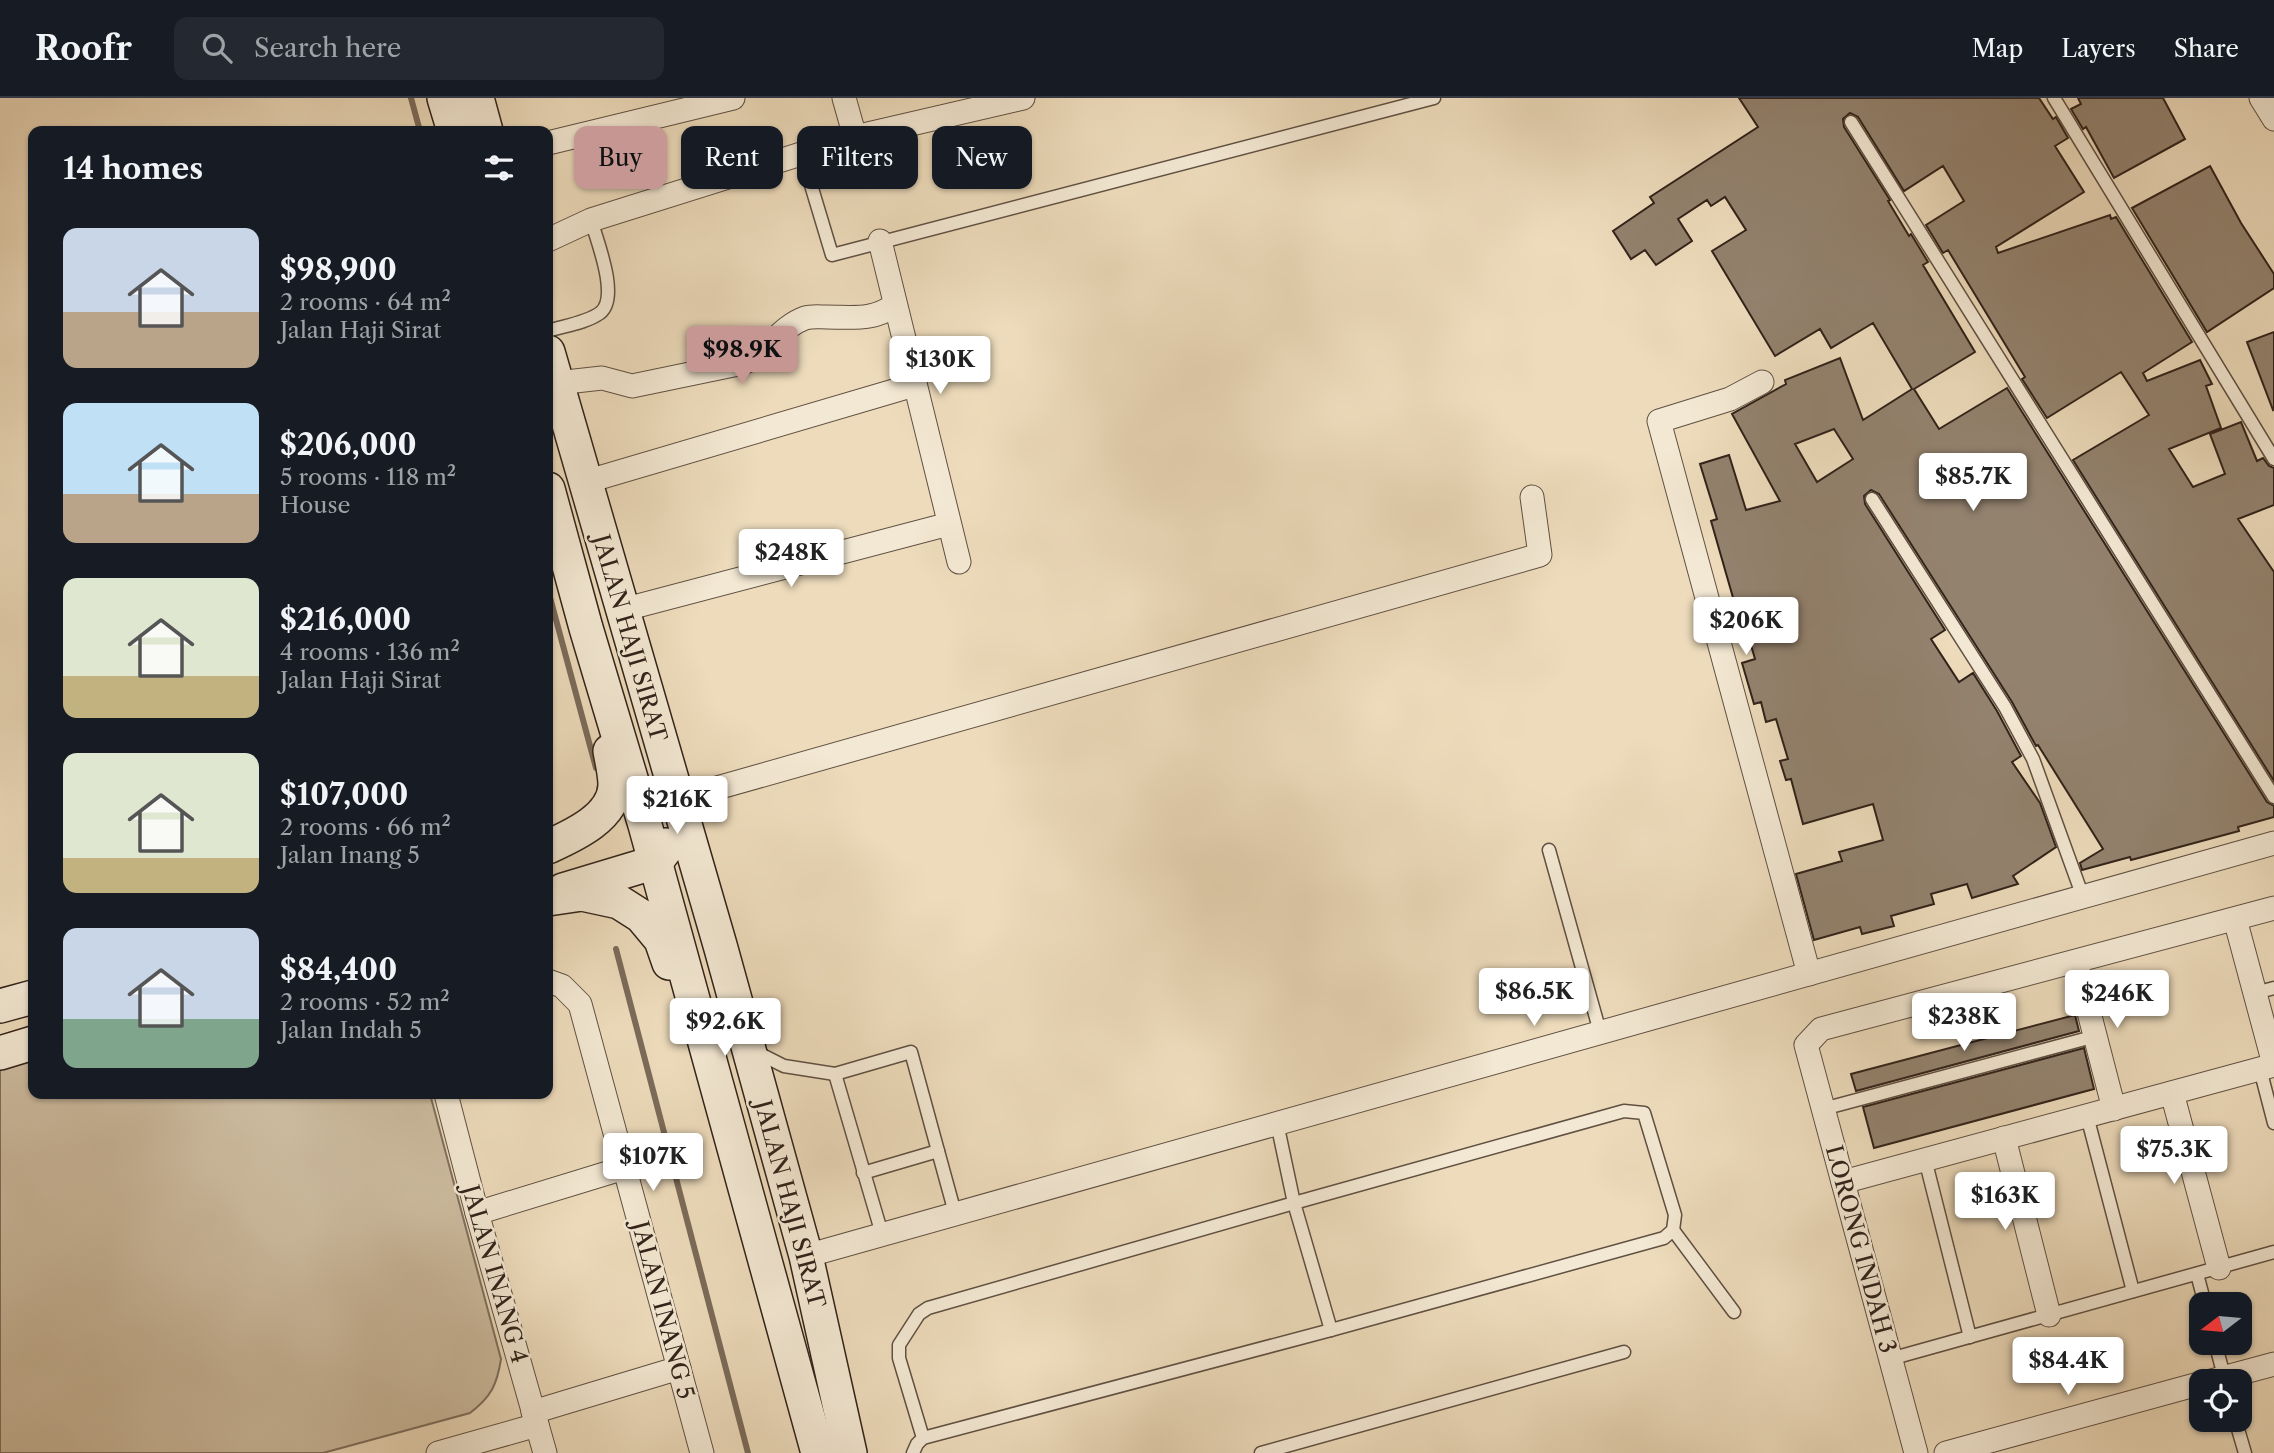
<!DOCTYPE html>
<html lang="en">
<head>
<meta charset="utf-8">
<style>
  :root { --surface:#171b24; --page:#242831; --text:#f1f3f6; --muted:#9ea1a6; --line:#363941; --accent:#c59692 }
  body { margin:0; font-family:"Libre Caslon Text",serif; background:var(--page); color:var(--text); height:100vh; display:flex; flex-direction:column; font-size:26px; white-space:nowrap }
  * { box-sizing:border-box; margin:0 }
  p { font-size:23px; color:var(--muted) }
  .icon { flex:none; width:38px; height:38px; fill:none; stroke:currentColor; stroke-width:2; stroke-linecap:round; stroke-linejoin:round }
  .map { position:relative; flex:1; overflow:hidden }
  .panel { position:absolute; left:28px; top:28px; width:525px; height:973px; display:flex; flex-direction:column; background:var(--surface); border-radius:14px; box-shadow:0 2px 5px #0004 }
  .panel>* { flex:none }
  .banner { position:absolute; left:574px; top:28px; width:665px; height:63px; display:flex; gap:14px }
  .needle { width:46px; rotate:254deg }
  .tools { position:absolute; left:2189px; top:1194px; display:grid; gap:14px }
  .tools a { display:grid; place-items:center; width:63px; height:63px; border-radius:14px; background:var(--surface); box-shadow:0 2px 5px #0004; font-size:35px }
  .price { position:absolute; translate:-50% -60px; padding:0 16px; border-radius:7px; background:#fff; color:#222; font-size:23px; line-height:46px; filter:drop-shadow(0 2px 4px #0008) }
  .price::after { content:''; position:absolute; left:50%; top:42px; width:21px; height:16px; margin-left:-10px; background:inherit; clip-path:polygon(0 0,100% 0,50% 100%) }
  .price.on { background:var(--accent); color:#111 }
  ul { padding:0; list-style:none }
  li { display:flex; align-items:center; gap:21px; height:175px; padding:0 35px }
  li span { display:grid; place-items:center; flex:none; width:196px; height:140px; border-radius:14px; color:#555 }
  li>.icon { margin-inline-start:auto }
  span .icon { width:84px; height:84px; fill:#fffc; stroke-width:1 }
  li b { font-size:30px }
  h2 { display:flex; justify-content:space-between; align-items:center; height:84px; padding:0 35px; font-size:30px }
  .tag { padding:0 24px; border-radius:14px; background:var(--surface); box-shadow:0 2px 5px #0004; font-size:24px; line-height:63px }
  .tag.on { background:var(--accent); color:#111 }
  header { display:flex; align-items:center; gap:42px; box-sizing:border-box; height:98px; padding:0 35px; background:var(--surface); border-bottom:2px solid var(--line) }
  header strong { font-size:33px }
  nav { display:flex; gap:38px; margin-inline-start:auto; font-size:24px }
  .search { width:490px; height:63px; background:var(--page); display:flex; align-items:center; gap:18px; box-sizing:border-box; padding:0 24px; border-radius:14px; color:var(--muted); font-size:26px }
  .map>svg:first-child { display:block }
  .green { fill:#cdbca0; stroke:#7f6f5d; stroke-width:2 }
  .lines { fill:none; stroke-linecap:round; stroke-linejoin:round }
  .stream { stroke:#7b6b5a; stroke-width:6 }
  .building { fill:#93826e; stroke:#31221a; stroke-width:2; fill-rule:evenodd }
  .lane-casing { stroke:#605042; stroke-width:15 }
  .street-casing { stroke:#605042; stroke-width:25 }
  .secondary-casing { stroke:#31221a; stroke-width:36 }
  .lane { stroke:#f3e8d3; stroke-width:12 }
  .street { stroke:#f3e8d3; stroke-width:23 }
  .secondary { stroke:#f3e8d3; stroke-width:33 }
  .labels { text-anchor:middle; dominant-baseline:central; stroke-width:5; stroke-linejoin:round; paint-order:stroke }
  .street-label { font-size:23px; fill:#31221a; stroke:#f3e8d3 }
</style>
</head>
<body>
<header>
<strong>Roofr</strong>
<div class="search"><svg class="icon" aria-label="search" viewBox="0 0 24 24"><circle cx="10" cy="10" r="6"/><path d="M15 15l6 6"/></svg>Search here</div>
<nav><a>Map</a><a>Layers</a><a>Share</a></nav>
</header>
<div class="map">
<svg width="2274" height="1355" viewBox="0 0 2274 1355">
  <rect width="100%" height="100%" fill="#eddbbb"/>
  <filter id="stains"><feTurbulence type="fractalNoise" baseFrequency=".00286" numOctaves="4"/><feColorMatrix values="0 0 0 0 .2 0 0 0 0 .09 0 0 0 0 .02 0 0 0 .5 -.17"/></filter>
  <radialGradient id="worn" r=".72"><stop offset=".6" stop-color="#630" stop-opacity="0"/><stop offset="1" stop-color="#630" stop-opacity=".3"/></radialGradient>
  <path class="green" d="M33,955V996H430L501,1261C497,1287 491,1299 470,1315L323,1355H0V965Z"/>
  <g class="lines">
    <g class="stream">
      <path d="M411,0L420,33"/>
      <path d="M548,492L596,670"/>
      <path d="M616,851L748,1355"/>
    </g>
  </g>
  <g class="building">
    <path d="M1739,0H2039L2053,21L2056,19L2068,40L2055,48L2084,94L1996,149L1998,155L2110,117L2111,121L2116,119L2192,244L2143,275L2147,283L2200,262L2212,286L2206,288L2221,330L2169,351L2193,389L2225,376L2210,336L2241,324L2257,363L2263,360L2269,368L2274,370V407L2238,421L2274,474V683L2073,362L2149,317L2121,274L2047,320L2022,281L2025,279L1948,152L1943,155L1926,127L1964,103L1943,68L1904,93L1858,19L1850,15L1843,21L1844,29L1890,102L1888,103L1909,138L1911,136L1928,164L1923,167L1975,254L1914,291L1939,331L2007,290L2267,704L2274,708V719L2238,729L2239,733L2131,762L2130,759L2082,772L2080,765L2103,751L2038,647L2036,648L2012,604L1879,396L1871,392L1864,398L1865,406L1945,532L1931,541L1959,584L1973,575L1997,613L2021,658L2012,664L2040,705L2056,749L2013,778L2018,786L1972,800L1967,786L1931,796L1934,806L1891,818L1894,828L1862,836L1860,829L1814,842L1796,776L1842,763L1839,754L1883,742L1873,706L1803,726L1791,681L1786,682L1780,663L1788,661L1776,621L1766,624L1761,604L1754,606L1742,565L1755,561L1740,509L1736,510L1711,423L1717,421L1700,366L1729,357L1746,412L1780,403L1732,316L1786,286L1785,282L1840,260L1863,322L1912,291L1873,225L1831,250L1820,231L1775,258L1712,153L1746,132L1725,99L1711,108L1707,102L1678,121L1692,143L1656,167L1645,152L1631,161L1613,133L1654,105L1650,99L1758,29ZM1834,331L1853,361L1817,384L1795,346Z"/>
    <path d="M2078,0H2163L2185,41L2114,80L2086,29L2083,31L2071,11L2081,6Z"/>
    <path d="M2210,68L2241,125L2274,176V190L2207,234L2132,110Z"/>
    <path d="M2274,234V311L2273,312L2247,244Z"/>
    <path d="M2075,917L2079,933L1856,993L1851,976Z"/>
    <path d="M2084,950L2094,991L1874,1050L1863,1009Z"/>
  </g>
  <g class="lines">
    <g class="lane-casing">
      <g id="lane">
        <path d="M2054,0L2274,361"/>
        <path d="M1851,24L2274,699"/>
        <path d="M802,57L832,157L1434,0"/>
        <path d="M548,233C563,228 586,225 600,215C620,200 597,143 591,122"/>
        <path d="M1872,401L2005,609L2033,661L2083,799"/>
        <path d="M1549,752L1600,934"/>
        <path d="M2255,895L2274,890"/>
        <path d="M754,953L784,968L835,976L911,954L938,1053L863,1075"/>
        <path d="M2260,971L2274,1025"/>
        <path d="M835,976L882,1136"/>
        <path d="M1823,1011L2096,938"/>
        <path d="M2087,1018L2133,1193"/>
        <path d="M1277,1025L1294,1105L1331,1232"/>
        <path d="M938,1053L955,1115"/>
        <path d="M1925,1061L1970,1239"/>
        <path d="M1673,1132L1734,1214"/>
        <path d="M2197,1176L2205,1206"/>
        <path d="M2215,1244L2225,1282"/>
        <path d="M1890,1261L2274,1154"/>
        <path d="M2235,1321L2245,1355"/>
        <path d="M913,1355L917,1346L923,1340L1331,1232L1664,1140L1673,1132L1675,1117L1644,1015L1624,1013L1294,1105L928,1210L919,1216L899,1247V1260L923,1340"/>
        <path d="M1261,1355L1624,1254"/>
      </g>
    </g>
    <g class="street-casing">
      <g id="street">
        <path d="M844,0L855,39"/>
        <path d="M2261,0L2274,21"/>
        <path d="M548,45L733,0"/>
        <path d="M548,142L591,122L855,39L1023,0"/>
        <path d="M880,143L959,464"/>
        <path d="M1762,284L1730,301L1659,323L1809,876"/>
        <path d="M557,285L602,280L632,288L743,265C767,255 780,229 805,220C812,218 819,219 827,219C854,219 872,223 895,207"/>
        <path d="M585,384L914,287"/>
        <path d="M622,512L949,426"/>
        <path d="M678,701L1540,457L1532,399"/>
        <path d="M2235,821L2274,966"/>
        <path d="M2076,864L2114,1011"/>
        <path d="M548,883L562,888L580,906L702,1355"/>
        <path d="M2172,995L2219,1170"/>
        <path d="M446,996L477,1115L545,1355"/>
        <path d="M2004,1040L2049,1217"/>
        <path d="M1843,1084L2274,967"/>
        <path d="M477,1115L624,1070"/>
        <path d="M806,1158L2274,745"/>
        <path d="M2211,1283L2274,1266"/>
        <path d="M533,1314L679,1270"/>
        <path d="M438,1355L537,1327"/>
        <path d="M1916,1355L1806,947L1821,931L2274,810"/>
        <path d="M1946,1355L2202,1285"/>
      </g>
    </g>
    <g class="secondary-casing">
      <g id="secondary">
        <path d="M444,0L454,33"/>
        <path d="M477,0L486,33"/>
        <path d="M548,254L720,847L806,1158L850,1355"/>
        <path d="M548,391L586,530L645,727L818,1355"/>
        <path d="M548,749C572,738 614,720 615,687C615,676 612,664 610,653"/>
        <path d="M563,792L656,764L665,752L666,747"/>
        <path d="M548,801L582,796L619,804L641,818L661,842L669,865"/>
        <path d="M0,908L33,899"/>
        <path d="M0,955L33,945"/>
      </g>
    </g>
    <use href="#lane" class="lane"/>
    <use href="#street" class="street"/>
    <use href="#secondary" class="secondary"/>
  </g>
  <g class="labels">
    <g class="street-label">
      <text transform="translate(630 540) rotate(74)">JALAN HAJI SIRAT</text>
      <text transform="translate(790 1106) rotate(75)">JALAN HAJI SIRAT</text>
      <text transform="translate(1861 1151) rotate(75)">LORONG INDAH 3</text>
      <text transform="translate(495 1176) rotate(74)">JALAN INANG 4</text>
      <text transform="translate(663 1212) rotate(75)">JALAN INANG 5</text>
    </g>
  </g>
  <rect width="100%" height="100%" filter="url(#stains)"/>
  <rect width="100%" height="100%" fill="url(#worn)"/>
</svg>
<div class="tools">
<a><svg class="needle" viewBox="-14 -14 28 28"><path d="M0-13l5 13h-10z" fill="#e53935"/><path d="M0 13l5-13h-10z" fill="#9ea1a6"/></svg></a>
<a><svg class="icon" aria-label="locate" viewBox="0 0 24 24"><circle cx="12" cy="12" r="6"/><path d="M12 2v4M12 18v4M2 12h4M18 12h4"/></svg></a>
</div>
<b class="price on" style="left:742px;top:288px">$98.9K</b>
<b class="price" style="left:940px;top:298px">$130K</b>
<b class="price" style="left:1973px;top:415px">$85.7K</b>
<b class="price" style="left:791px;top:491px">$248K</b>
<b class="price" style="left:1746px;top:559px">$206K</b>
<b class="price" style="left:677px;top:738px">$216K</b>
<b class="price" style="left:1534px;top:930px">$86.5K</b>
<b class="price" style="left:2117px;top:932px">$246K</b>
<b class="price" style="left:1964px;top:955px">$238K</b>
<b class="price" style="left:725px;top:960px">$92.6K</b>
<b class="price" style="left:2174px;top:1088px">$75.3K</b>
<b class="price" style="left:653px;top:1095px">$107K</b>
<b class="price" style="left:2005px;top:1134px">$163K</b>
<b class="price" style="left:2068px;top:1299px">$84.4K</b>
<div class="banner">
<a class="tag on">Buy</a>
<a class="tag">Rent</a>
<a class="tag">Filters</a>
<a class="tag">New</a>
</div>
<section class="panel">
<h2>14 homes<svg class="icon" aria-label="filters" viewBox="0 0 24 24"><path d="M4 7h16M4 17h16"/><circle cx="9" cy="7" r="2"/><circle cx="15" cy="17" r="2"/></svg></h2>
<ul>
<li><span style="background:linear-gradient(#c9d6e8 60%,#b9a48a 0)"><svg class="icon" aria-label="home" viewBox="0 0 24 24"><path d="M3 11l9-7 9 7M6 9v11h12V9"/></svg></span><div><b>$98,900</b><p>2 rooms · 64 m²</p><p>Jalan Haji Sirat</p></div></li>
<li><span style="background:linear-gradient(#bfe0f5 65%,#b9a48a 0)"><svg class="icon" aria-label="home" viewBox="0 0 24 24"><path d="M3 11l9-7 9 7M6 9v11h12V9"/></svg></span><div><b>$206,000</b><p>5 rooms · 118 m²</p><p>House</p></div></li>
<li><span style="background:linear-gradient(#dfe7d0 70%,#c2b280 0)"><svg class="icon" aria-label="home" viewBox="0 0 24 24"><path d="M3 11l9-7 9 7M6 9v11h12V9"/></svg></span><div><b>$216,000</b><p>4 rooms · 136 m²</p><p>Jalan Haji Sirat</p></div></li>
<li><span style="background:linear-gradient(#dfe7d0 75%,#c2b280 0)"><svg class="icon" aria-label="home" viewBox="0 0 24 24"><path d="M3 11l9-7 9 7M6 9v11h12V9"/></svg></span><div><b>$107,000</b><p>2 rooms · 66 m²</p><p>Jalan Inang 5</p></div></li>
<li><span style="background:linear-gradient(#c9d6e8 65%,#7fa58c 0)"><svg class="icon" aria-label="home" viewBox="0 0 24 24"><path d="M3 11l9-7 9 7M6 9v11h12V9"/></svg></span><div><b>$84,400</b><p>2 rooms · 52 m²</p><p>Jalan Indah 5</p></div></li>
</ul>
</section>
</div>
</body>
</html>
